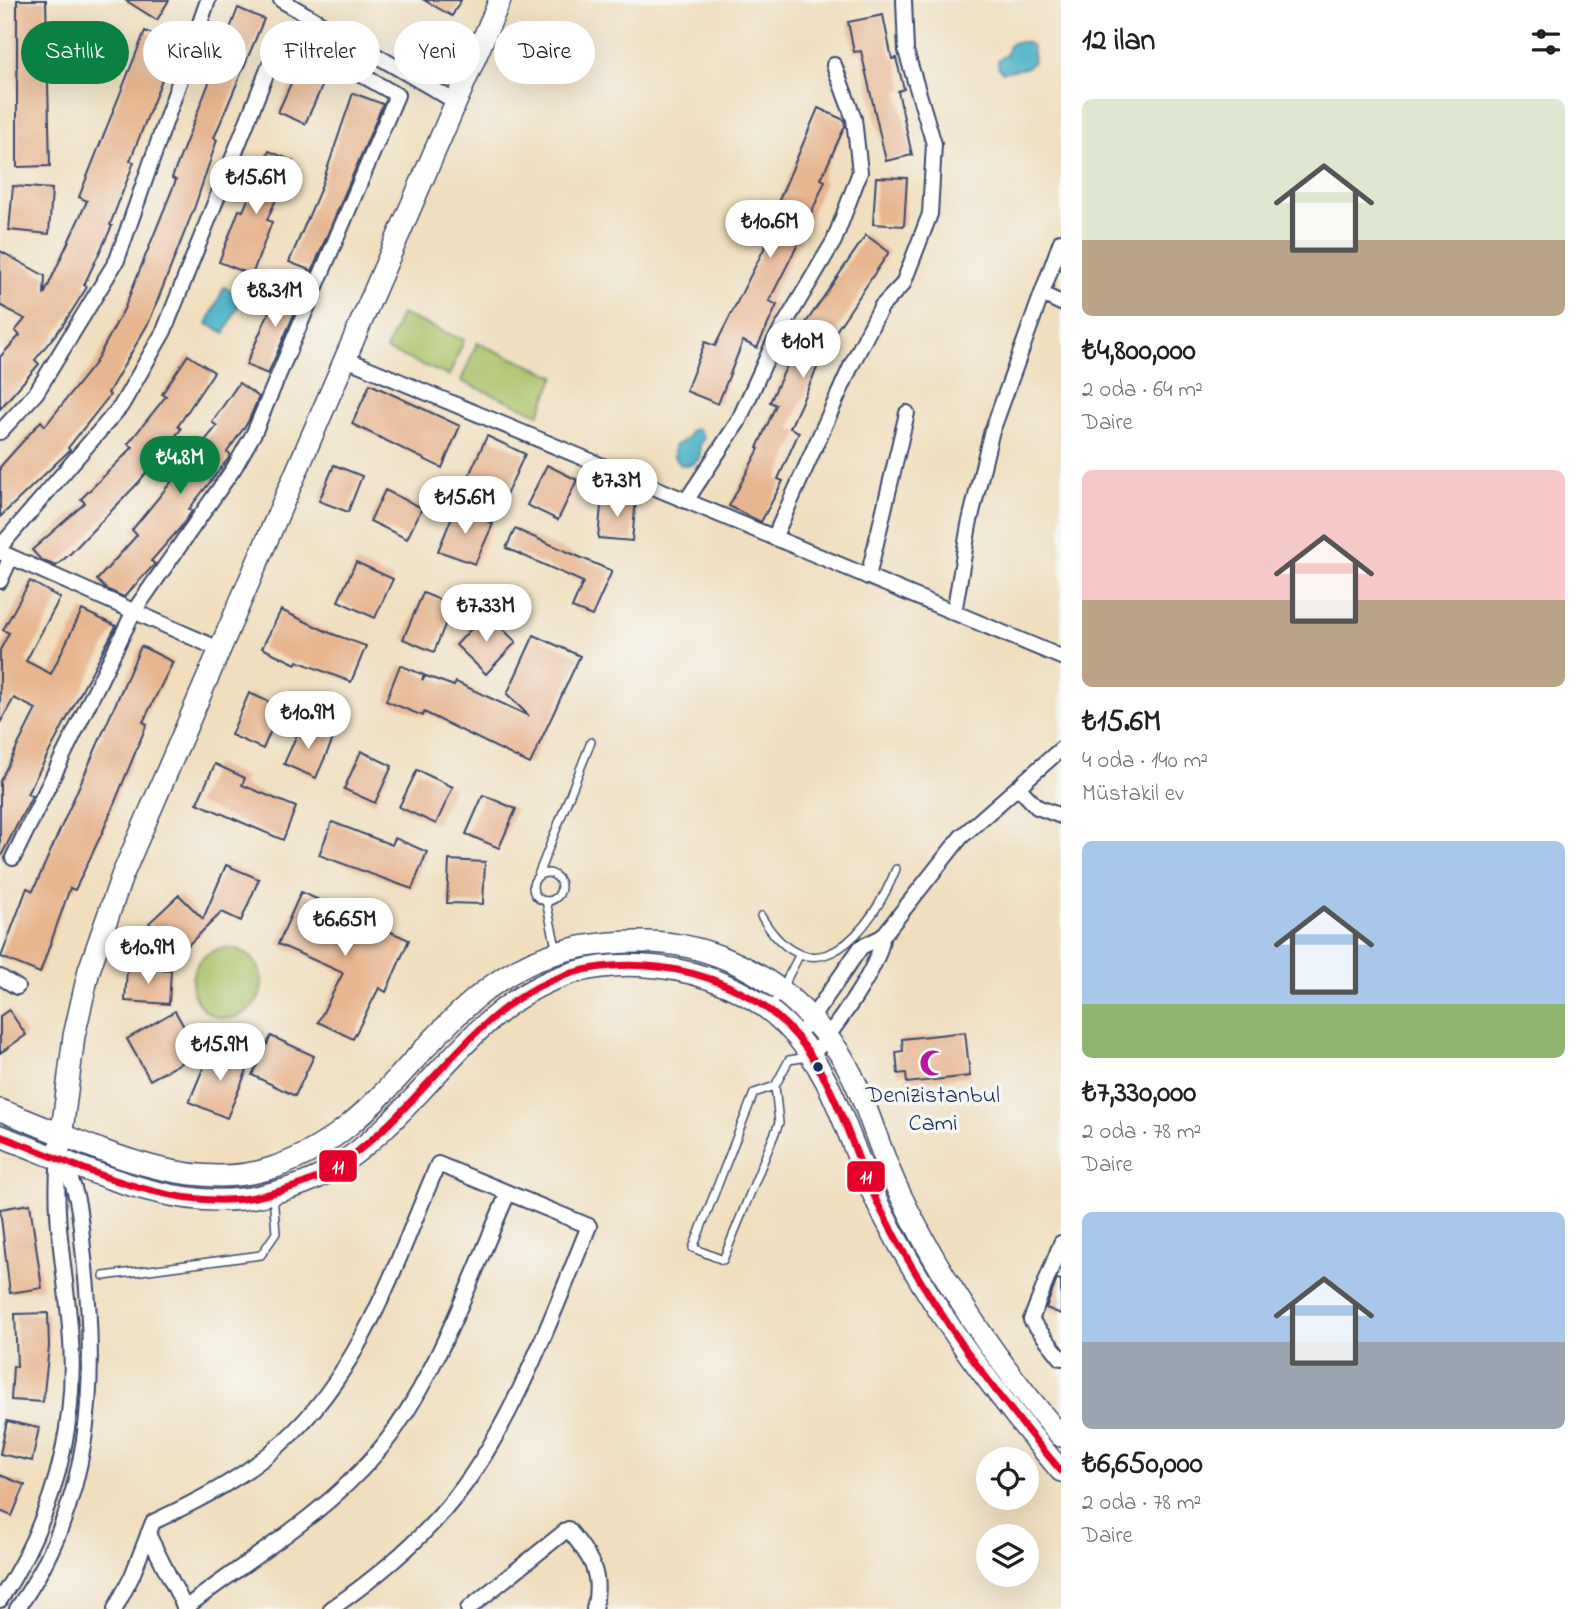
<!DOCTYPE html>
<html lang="tr">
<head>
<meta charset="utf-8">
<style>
  :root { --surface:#fff; --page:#f2f2f2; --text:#202124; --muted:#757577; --accent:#0b8043 }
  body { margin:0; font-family:"Indie Flower",sans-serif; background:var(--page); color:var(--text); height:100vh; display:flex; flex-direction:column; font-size:26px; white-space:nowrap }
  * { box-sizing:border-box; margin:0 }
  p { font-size:23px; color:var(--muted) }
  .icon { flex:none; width:38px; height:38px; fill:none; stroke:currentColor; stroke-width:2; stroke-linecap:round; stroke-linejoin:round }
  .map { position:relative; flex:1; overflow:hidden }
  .panel { display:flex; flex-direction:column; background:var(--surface); width:525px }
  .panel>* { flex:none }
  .banner { position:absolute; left:21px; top:21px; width:665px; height:63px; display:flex; gap:14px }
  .tools { position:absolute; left:976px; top:1447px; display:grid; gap:14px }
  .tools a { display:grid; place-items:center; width:63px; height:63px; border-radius:50%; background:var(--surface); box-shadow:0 7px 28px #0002; font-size:35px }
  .price { position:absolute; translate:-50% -60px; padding:0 16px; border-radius:24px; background:#fff; color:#222; font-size:23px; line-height:46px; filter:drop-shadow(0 2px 4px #0008) }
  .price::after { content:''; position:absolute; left:50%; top:42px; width:21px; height:16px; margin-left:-10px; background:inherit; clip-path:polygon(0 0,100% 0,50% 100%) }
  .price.selected { background:var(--accent); color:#fff }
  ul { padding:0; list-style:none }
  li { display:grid; align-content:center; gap:14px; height:371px; padding:0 21px }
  li span { display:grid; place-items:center; height:217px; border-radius:10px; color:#555 }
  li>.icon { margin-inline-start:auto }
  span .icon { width:126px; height:126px; fill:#fffc; stroke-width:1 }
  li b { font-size:30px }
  h2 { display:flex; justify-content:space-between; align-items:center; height:84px; padding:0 21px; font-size:30px }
  .chip { padding:0 24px; border-radius:32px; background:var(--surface); box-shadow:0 7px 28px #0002; font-size:24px; line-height:63px }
  .chip.selected { background:var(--accent); color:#fff }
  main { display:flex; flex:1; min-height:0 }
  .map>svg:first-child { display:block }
  .green { fill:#aac166; stroke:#627862; stroke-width:2 }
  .water { fill:#46b1c5; stroke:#307092; stroke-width:2 }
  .building { fill:#e7b58f }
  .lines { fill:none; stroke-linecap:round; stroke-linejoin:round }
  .lane-casing { stroke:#3b496c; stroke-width:10 }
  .street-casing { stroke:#3b496c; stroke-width:18 }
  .secondary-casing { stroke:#3b496c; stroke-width:24 }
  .lane { stroke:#fff; stroke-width:7 }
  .street { stroke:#fff; stroke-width:14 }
  .secondary { stroke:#fff; stroke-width:21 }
  .bus-1-casing { stroke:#f6f6f2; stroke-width:12 }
  .bus-1 { stroke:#e4002b; stroke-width:7 }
  .bus-dot { fill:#1b2f5e; stroke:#f6f6f2; stroke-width:2.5 }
  .labels { text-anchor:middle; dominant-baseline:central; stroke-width:7; stroke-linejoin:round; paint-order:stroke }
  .poi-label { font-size:24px; fill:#1b2f5e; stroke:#f6f6f2 }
  .line-badge { stroke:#f6f6f2; stroke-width:2.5 }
  .badge-label { font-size:19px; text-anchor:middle; font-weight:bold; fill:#fff }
</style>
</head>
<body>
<main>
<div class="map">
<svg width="1061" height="1609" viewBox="0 0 1061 1609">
  <rect width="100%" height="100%" fill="#f6f6f2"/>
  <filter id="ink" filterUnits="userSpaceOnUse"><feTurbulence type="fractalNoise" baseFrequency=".0143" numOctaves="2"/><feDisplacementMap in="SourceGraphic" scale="14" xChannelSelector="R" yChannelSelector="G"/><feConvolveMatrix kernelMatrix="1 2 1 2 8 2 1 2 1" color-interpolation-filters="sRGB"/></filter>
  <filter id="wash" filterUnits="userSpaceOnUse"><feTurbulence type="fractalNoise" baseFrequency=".00686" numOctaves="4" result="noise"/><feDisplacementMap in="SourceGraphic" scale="28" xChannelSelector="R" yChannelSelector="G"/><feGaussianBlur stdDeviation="1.57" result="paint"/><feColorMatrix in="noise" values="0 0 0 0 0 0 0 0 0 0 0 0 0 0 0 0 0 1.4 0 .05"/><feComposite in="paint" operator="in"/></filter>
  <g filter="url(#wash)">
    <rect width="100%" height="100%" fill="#f0debe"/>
    <g class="green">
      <path d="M401,314L464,340L449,376L386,350Z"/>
      <path d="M477,343L555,376L539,414L461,381Z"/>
      <circle cx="227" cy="983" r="35"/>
    </g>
    <g class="water">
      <path d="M97,29H104L113,35L114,49L105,56H81L76,51L77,45Z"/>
      <path d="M1015,42H1026L1032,46L1034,61L1026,68L1002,72L998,66V60L1006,55L1009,46Z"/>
      <path d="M224,287L243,296L225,333L207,324Z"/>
      <path d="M698,429L704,437L700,445V458L692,465H681L674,457V446L687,438L691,430Z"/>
    </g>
    <g id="blocks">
      <g class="building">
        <path d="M17,0H46L50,166L17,167Z"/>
        <path d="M125,0H169L157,20Z"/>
        <path d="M424,0H461L452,16Z"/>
        <path d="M238,8L264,19L214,138L217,140L195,206L149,322L108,393L110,395L68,448L70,450L0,517V467L41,421L45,426L95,363L124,309L176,180L172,178Z"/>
        <path d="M883,15L892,59L896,58L904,89L898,91L912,155L886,161L861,51L854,52L848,22Z"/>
        <path d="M145,31L176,44L130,161L134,162L110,225L112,226L84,285L87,287L63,325L35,360L39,364L0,409V357L20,335L15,331L25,319L0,305V251L45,276L44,295L87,201L79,197Z"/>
        <path d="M302,59L329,71L305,124L278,112Z"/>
        <path d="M353,93L383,104L312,271L289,262L320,190Z"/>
        <path d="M818,108L844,120L845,126L821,179L825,181L800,240L769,301L777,305L757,348L743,341L718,404L686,391L705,342L715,346L781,215L774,212Z"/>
        <path d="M269,151L293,161L267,220L272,222L252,275L219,262L239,210L243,211Z"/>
        <path d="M876,177L907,178L904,226L873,224Z"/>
        <path d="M13,186L52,189L49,234L9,230Z"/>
        <path d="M866,235L889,252L814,364L818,366L790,428L799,432L778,479L783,481L761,522L729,506L759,449L757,448L776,405L770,402L801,335L799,333Z"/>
        <path d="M281,284L303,294L268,374L246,365Z"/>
        <path d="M188,355L214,372L178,426L181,429L138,483L71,553L56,566L41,560L32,550L85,503L81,499L133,447L128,444L166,396L162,394Z"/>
        <path d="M239,383L259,397L248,422L227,452L231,455L189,509L192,511L181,527L151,561L155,564L124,597L106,589L97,580L137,535L132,530L217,426L212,422Z"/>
        <path d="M370,384L460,426L442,468L352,424Z"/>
        <path d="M487,436L525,454L507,493L469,475Z"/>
        <path d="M334,465L362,476L348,512L319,501Z"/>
        <path d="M547,465L577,480L558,520L527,505Z"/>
        <path d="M385,490L422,508L407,539L370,521Z"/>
        <path d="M602,496L636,499L632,541L598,538Z"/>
        <path d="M456,507L493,524L475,564L438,551Z"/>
        <path d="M515,529L612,571L592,616L572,608L583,582L506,548Z"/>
        <path d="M356,562L393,579L375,618L338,601Z"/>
        <path d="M30,581L60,598L26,661L51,674L82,610L116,626L27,794L32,796L0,858V781L36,709L14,698L0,723V650L9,633L3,630Z"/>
        <path d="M423,593L453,605L434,652L403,639Z"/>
        <path d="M281,610L330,633L366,646L351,682L297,661L296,664L262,648Z"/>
        <path d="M486,613L516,642L486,674L456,645Z"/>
        <path d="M534,635L580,656L530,764L424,712L423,716L386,701L400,665L424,675L422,680L426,676L454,686L456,682L529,716L507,694Z"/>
        <path d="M141,646L173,662L143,722L147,724L103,831L75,890L70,888L40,973L1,957L27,888L33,891Z"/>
        <path d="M249,693L281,707L263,749L231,735Z"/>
        <path d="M301,725L333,739L316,778L284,764Z"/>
        <path d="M361,751L392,766L375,803L344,789Z"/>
        <path d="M215,764L245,778L242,785L296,807L283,840L197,803Z"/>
        <path d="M417,770L453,787L436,824L399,807Z"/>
        <path d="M483,795L516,809L499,848L466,834Z"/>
        <path d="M332,822L392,845L395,838L427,852L412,889L319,855Z"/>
        <path d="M449,860L485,862L483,904L447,903Z"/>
        <path d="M226,865L259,879L241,921L222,912L179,954L149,923L179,895L203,919Z"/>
        <path d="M301,892L409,940L386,992L379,988L353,1039L318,1022L343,973L278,944Z"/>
        <path d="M127,968L171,970L169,1004L125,1001Z"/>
        <path d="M9,1010L26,1035L0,1053V1016Z"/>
        <path d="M175,1011L199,1053L150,1080L127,1039Z"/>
        <path d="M965,1032L970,1076L907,1083L906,1073L898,1074L896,1052L903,1051L902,1039Z"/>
        <path d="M271,1036L314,1056L295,1096L252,1075Z"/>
        <path d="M212,1047L250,1063L227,1118L189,1102Z"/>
        <path d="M30,1204L42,1288L10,1293L0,1209Z"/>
        <path d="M1057,1279L1061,1280V1314L1046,1308Z"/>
        <path d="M48,1313L49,1347L43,1402L11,1400L13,1366L17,1367L15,1314Z"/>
        <path d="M7,1421L39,1428L32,1461L0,1454Z"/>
        <path d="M0,1475L25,1485L12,1516L0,1511Z"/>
      </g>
    </g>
  </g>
  <g filter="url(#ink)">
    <use href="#blocks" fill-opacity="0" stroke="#3b496c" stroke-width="2"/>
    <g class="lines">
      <g class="lane-casing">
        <g id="lane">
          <circle cx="547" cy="887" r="14"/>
          <path d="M538,875L591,742"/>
          <path d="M546,901L557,952"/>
          <path d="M761,916C813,1004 872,930 896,869"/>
          <path d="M771,1009L800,954"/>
          <path d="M775,1086L779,1123L723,1260L693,1248L754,1093L775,1086L789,1060L808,1057"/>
          <path d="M104,1276L261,1255L276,1233L273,1195"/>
        </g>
      </g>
      <g class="street-casing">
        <g id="street">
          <path d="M281,0L456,102"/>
          <path d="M1042,294L1061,303"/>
          <path d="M346,359L1061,657"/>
          <path d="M0,432L36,393L117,260L208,0"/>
          <path d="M686,501L738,422L774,342L834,241L860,172L854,119L834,65"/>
          <path d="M774,538L852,364L881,307L903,284L930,214L934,144L906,51L904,0"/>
          <path d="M0,547L121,406L164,331L280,39L300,40L397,95L254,433L234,468L134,611L13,858"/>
          <path d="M0,552L221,650"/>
          <path d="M868,577L907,413"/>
          <path d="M0,581L11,557"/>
          <path d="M954,613L969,525L991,434L1061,241"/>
          <path d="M1018,787L1037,807L1061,816"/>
          <path d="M0,977L17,987"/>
          <path d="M806,1026L861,947L882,937L961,837L1061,749"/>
          <path d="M811,1056C831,1034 882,965 882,937"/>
          <path d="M1061,1243L1031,1320L1061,1358"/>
          <path d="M148,1534L185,1608"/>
          <path d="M0,1600C53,1518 79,1426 70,1327C65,1270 53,1214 59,1157"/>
          <path d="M17,1609C92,1503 98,1383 84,1258C80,1223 81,1191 61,1161"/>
          <path d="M115,1609L132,1576L153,1522C200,1500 245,1477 284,1441C363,1370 397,1259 438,1164L589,1226C554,1311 514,1422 457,1495C422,1540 377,1577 331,1609"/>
          <path d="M184,1609C248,1559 322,1517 375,1455C432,1391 473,1272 508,1193"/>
          <path d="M468,1609L568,1529C590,1556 603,1573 594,1609"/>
        </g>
      </g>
      <g class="secondary-casing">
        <g id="secondary">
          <path d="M0,1110C81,1140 178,1194 265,1170C379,1139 421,1022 518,969C559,947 602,941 648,942C704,943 761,969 801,1008C815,1023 831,1039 842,1057C866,1097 877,1145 897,1188C938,1274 998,1365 1061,1436"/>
          <path d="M0,1136C79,1165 174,1215 260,1196C290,1189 321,1180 345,1161C454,1082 497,948 658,967C704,972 753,992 786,1025C838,1076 850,1152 883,1214C931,1308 993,1391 1061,1471"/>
          <path d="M60,1147L74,1036L89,970L122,876L500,0"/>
        </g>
      </g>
      <use href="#lane" class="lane"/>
      <use href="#street" class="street"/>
      <use href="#secondary" class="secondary"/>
      <g class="bus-1-casing">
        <path id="bus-1" d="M0,1136C79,1165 174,1215 260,1196C290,1189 321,1180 345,1161C454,1082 497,948 658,967C704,972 753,992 786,1025C838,1076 850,1152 883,1214C931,1308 993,1391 1061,1471"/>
      </g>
      <use href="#bus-1" class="bus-1"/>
    </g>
  </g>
  <defs>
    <g id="mosque-bare" transform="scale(2.1)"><path d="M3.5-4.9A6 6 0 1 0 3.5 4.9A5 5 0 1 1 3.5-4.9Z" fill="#b5179e" stroke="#f6f6f2" stroke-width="2.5" paint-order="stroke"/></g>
  </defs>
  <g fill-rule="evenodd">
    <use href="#mosque-bare" x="933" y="1063"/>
  </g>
  <circle class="bus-dot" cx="818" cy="1067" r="6"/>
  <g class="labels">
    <g class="poi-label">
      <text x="933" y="1096">Denizistanbul<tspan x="933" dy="28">Cami</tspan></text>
    </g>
  </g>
  <g class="line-badge">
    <rect x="318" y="1149" width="40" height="34" rx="7" fill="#e4002b"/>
    <rect x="846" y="1160" width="40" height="33" rx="7" fill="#e4002b"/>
  </g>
  <g class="badge-label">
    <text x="338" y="1173">11</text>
    <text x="866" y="1183">11</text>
  </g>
</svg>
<div class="tools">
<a><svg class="icon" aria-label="locate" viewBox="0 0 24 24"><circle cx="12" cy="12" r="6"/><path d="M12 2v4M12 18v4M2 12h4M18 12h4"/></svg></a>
<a><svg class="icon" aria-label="layers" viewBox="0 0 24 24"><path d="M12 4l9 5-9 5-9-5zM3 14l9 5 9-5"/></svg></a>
</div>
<b class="price" style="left:256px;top:216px">₺15.6M</b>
<b class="price" style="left:770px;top:260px">₺10.6M</b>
<b class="price" style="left:275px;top:329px">₺8.31M</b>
<b class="price" style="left:803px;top:380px">₺10M</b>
<b class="price selected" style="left:180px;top:496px">₺4.8M</b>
<b class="price" style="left:617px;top:519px">₺7.3M</b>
<b class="price" style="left:465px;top:536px">₺15.6M</b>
<b class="price" style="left:486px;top:644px">₺7.33M</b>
<b class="price" style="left:308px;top:751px">₺10.9M</b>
<b class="price" style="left:345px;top:958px">₺6.65M</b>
<b class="price" style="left:148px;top:986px">₺10.9M</b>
<b class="price" style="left:220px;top:1083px">₺15.9M</b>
<div class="banner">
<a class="chip selected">Satılık</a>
<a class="chip">Kiralık</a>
<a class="chip">Filtreler</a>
<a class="chip">Yeni</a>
<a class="chip">Daire</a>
</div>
</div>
<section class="panel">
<h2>12 ilan<svg class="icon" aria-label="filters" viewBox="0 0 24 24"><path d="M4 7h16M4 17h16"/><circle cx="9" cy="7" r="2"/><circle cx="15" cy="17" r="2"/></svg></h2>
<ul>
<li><span style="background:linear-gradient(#dfe7d0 65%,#b9a48a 0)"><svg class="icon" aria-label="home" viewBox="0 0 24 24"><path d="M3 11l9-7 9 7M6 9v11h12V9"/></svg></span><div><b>₺4,800,000</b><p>2 oda · 64 m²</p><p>Daire</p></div></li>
<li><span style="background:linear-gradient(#f6c9c9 60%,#b9a48a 0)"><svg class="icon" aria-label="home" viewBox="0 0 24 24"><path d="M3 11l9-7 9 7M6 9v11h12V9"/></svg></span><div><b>₺15.6M</b><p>4 oda · 140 m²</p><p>Müstakil ev</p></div></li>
<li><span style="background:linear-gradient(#a9c7e8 75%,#8fb573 0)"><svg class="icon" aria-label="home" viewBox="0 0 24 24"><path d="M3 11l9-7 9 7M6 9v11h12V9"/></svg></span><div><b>₺7,330,000</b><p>2 oda · 78 m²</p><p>Daire</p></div></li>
<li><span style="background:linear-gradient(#a9c7e8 60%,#9aa5b1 0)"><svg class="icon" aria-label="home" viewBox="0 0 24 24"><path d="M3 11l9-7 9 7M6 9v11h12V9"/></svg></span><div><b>₺6,650,000</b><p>2 oda · 78 m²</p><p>Daire</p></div></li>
</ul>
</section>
</main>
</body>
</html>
